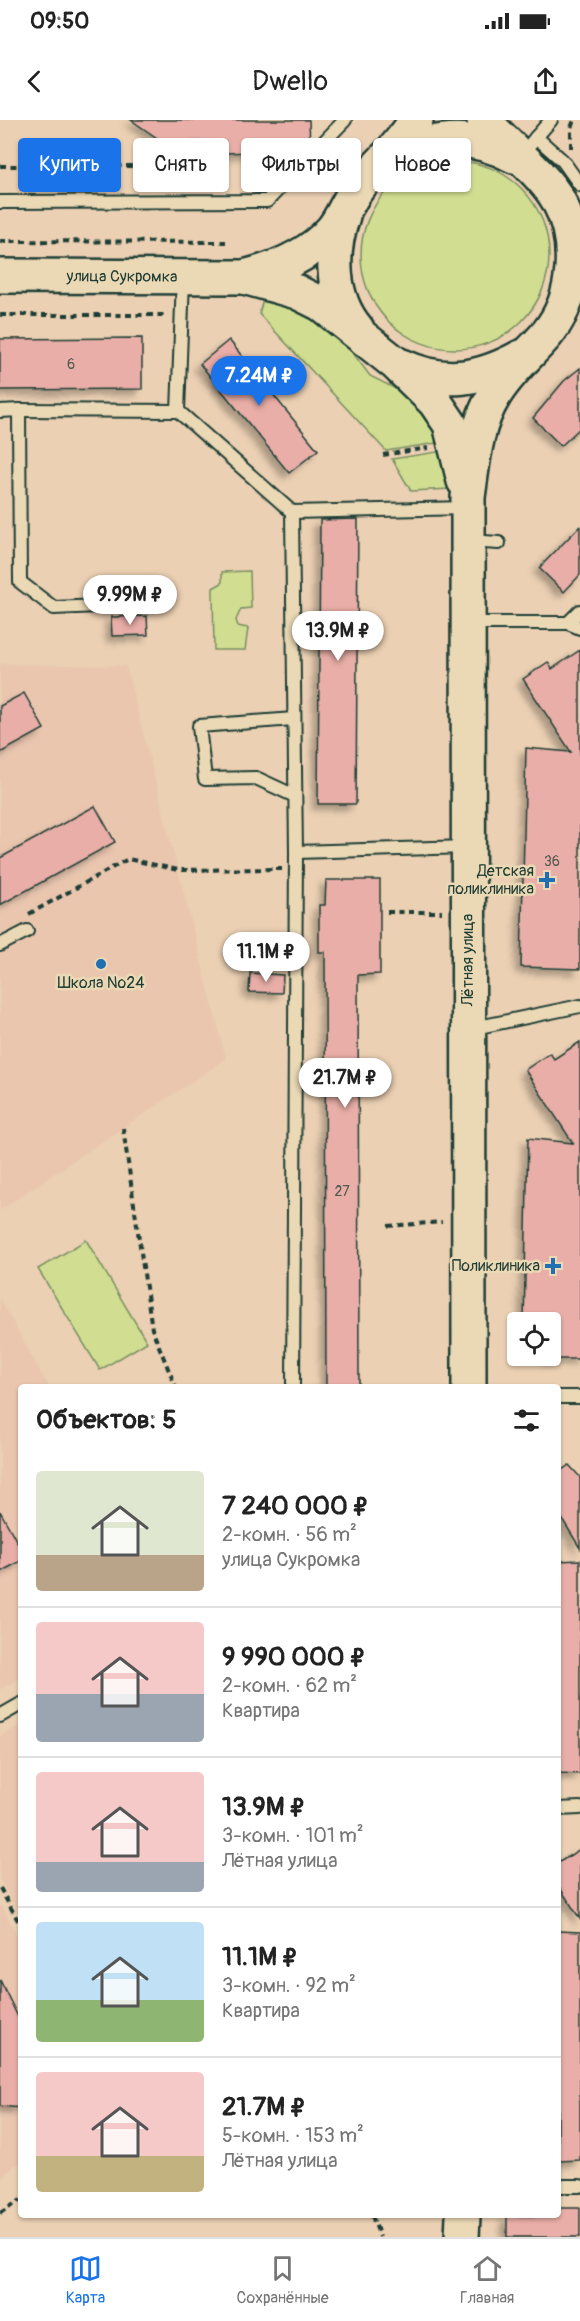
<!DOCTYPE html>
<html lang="ru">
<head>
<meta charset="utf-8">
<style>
  :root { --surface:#fff; --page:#f2f2f2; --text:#222; --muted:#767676; --line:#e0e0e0; --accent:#1a73e8 }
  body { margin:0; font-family:Pangolin,sans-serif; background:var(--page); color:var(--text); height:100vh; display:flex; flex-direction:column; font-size:22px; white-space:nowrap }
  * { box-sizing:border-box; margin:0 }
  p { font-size:20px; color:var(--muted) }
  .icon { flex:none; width:33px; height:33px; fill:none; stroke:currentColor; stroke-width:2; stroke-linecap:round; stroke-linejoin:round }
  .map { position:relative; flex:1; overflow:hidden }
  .side { position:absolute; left:18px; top:1264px; width:543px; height:834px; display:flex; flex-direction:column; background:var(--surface); border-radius:6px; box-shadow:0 2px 4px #0004 }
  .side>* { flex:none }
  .guide { position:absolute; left:18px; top:18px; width:544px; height:54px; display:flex; gap:12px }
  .controls { position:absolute; left:507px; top:1192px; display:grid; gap:12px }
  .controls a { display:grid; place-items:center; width:54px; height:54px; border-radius:6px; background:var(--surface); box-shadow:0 2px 4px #0004; font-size:30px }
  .price { position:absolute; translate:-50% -51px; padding:0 14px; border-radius:21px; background:#fff; color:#222; font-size:20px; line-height:39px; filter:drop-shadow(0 2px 3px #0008) }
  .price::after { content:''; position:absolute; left:50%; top:36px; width:18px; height:14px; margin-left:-9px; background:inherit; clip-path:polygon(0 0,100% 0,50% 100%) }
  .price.active { background:var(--accent); color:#fff }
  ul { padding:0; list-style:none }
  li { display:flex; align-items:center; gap:18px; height:150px; padding:0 18px }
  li+li { border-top:2px solid var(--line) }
  li span { display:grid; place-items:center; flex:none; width:168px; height:120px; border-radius:6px; color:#555 }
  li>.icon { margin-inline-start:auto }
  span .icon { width:72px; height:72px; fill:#fffc; stroke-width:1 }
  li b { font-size:26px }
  h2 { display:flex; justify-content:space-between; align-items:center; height:72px; padding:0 18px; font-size:26px }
  .pill { padding:0 21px; border-radius:6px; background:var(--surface); box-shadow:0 2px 4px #0004; font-size:21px; line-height:54px }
  .pill.active { background:var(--accent); color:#fff }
  .status { display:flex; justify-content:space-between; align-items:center; height:42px; padding:0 30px; background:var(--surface); direction:ltr }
  .status svg { height:16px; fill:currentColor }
  header { display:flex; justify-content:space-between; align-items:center; height:78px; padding:0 18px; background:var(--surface); font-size:27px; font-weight:600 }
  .tab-bar { display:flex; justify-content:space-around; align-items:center; height:84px; border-top:2px solid var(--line); background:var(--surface); font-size:16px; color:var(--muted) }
  .tab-bar a { display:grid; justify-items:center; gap:3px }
  .tab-bar .active { color:var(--accent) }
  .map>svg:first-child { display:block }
  .built { fill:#eac6af }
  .green { fill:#d1de91; stroke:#788e62; stroke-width:1.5 }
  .building { fill:#e9aea7; stroke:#1f3d34; stroke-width:1.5; filter:url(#shadow) }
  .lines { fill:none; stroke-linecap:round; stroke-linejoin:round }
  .lane-casing { stroke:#1f3d34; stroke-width:16 }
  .secondary-casing { stroke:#1f3d34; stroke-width:38 }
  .path { stroke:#1f3d34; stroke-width:4; stroke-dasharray:6 4.5; stroke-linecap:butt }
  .lane { stroke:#ebd9b6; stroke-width:12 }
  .secondary { stroke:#ebd9b6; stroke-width:33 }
  .poi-dot { fill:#1f6fb2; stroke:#ebd9b6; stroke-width:2 }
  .labels { text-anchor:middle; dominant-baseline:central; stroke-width:5; stroke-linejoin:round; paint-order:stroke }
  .number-label { font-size:14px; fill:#525951 }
  .street-label { font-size:16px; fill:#1f3d34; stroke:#ebd9b6 }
  .poi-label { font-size:16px; fill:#1f3d34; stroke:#ebd9b6; text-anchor:end }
</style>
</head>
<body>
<div class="status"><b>09:50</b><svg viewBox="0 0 49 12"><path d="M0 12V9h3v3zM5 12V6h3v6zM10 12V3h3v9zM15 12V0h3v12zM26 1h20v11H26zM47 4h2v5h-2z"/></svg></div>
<header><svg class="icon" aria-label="back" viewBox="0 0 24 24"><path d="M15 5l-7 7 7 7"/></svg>Dwello<svg class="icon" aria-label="share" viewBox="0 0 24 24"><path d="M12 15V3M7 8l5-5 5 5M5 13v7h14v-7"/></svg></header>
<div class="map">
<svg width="580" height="2117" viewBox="0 0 580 2117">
  <defs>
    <filter id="shadow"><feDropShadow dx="-5.5" dy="5.5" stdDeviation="3" flood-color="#0004"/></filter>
  </defs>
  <rect width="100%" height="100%" fill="#ebd0b3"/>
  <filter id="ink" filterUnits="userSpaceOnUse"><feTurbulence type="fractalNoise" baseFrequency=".0167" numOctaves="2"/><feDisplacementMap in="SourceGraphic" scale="12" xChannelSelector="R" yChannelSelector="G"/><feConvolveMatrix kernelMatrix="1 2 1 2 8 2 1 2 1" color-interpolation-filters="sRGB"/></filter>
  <g filter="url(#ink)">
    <g class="built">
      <path d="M0,544L126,546L226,939L0,1090Z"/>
      <path d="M0,1179L49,1267L21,1268V1558L0,1569Z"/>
      <path d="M21,1605V1798L0,1760V1616Z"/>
      <path d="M0,1784L21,1822V2043L14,2046L0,2060Z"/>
    </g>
    <g class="green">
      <circle cx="455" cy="135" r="94"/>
      <path d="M264,176L300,189L341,217L370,256L410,276L449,321L386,331L259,194Z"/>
      <path d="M450,330L451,369L411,371L392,339Z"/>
      <path d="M250,451L251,488L241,489L236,500L238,506L248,508L245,530H214L213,468L222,463V452Z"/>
      <path d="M86,1120L147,1222L100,1250L38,1149Z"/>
    </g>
    <g class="building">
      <path d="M131,0H309L310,25L305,30L225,33V21L163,22Z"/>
      <path d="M142,218V269L0,270V219Z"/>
      <path d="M229,220L318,330L289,353L200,244Z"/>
      <path d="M580,248V308L561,326L533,298L564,261Z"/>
      <path d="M358,399L356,684H318L320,400Z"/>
      <path d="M580,406V455L564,472L539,448Z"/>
      <path d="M147,496L148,515L112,516L111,497Z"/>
      <path d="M580,530V849L521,847L526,628L571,632L523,559L548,542L552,549Z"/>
      <path d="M24,573L44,609L0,633V586Z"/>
      <path d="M95,686L115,722L0,785V738Z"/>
      <path d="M326,760H380V854L358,855L359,1268H326L325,832H319V785H325Z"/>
      <path d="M250,853L283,855L282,873L249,872Z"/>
      <path d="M580,922V1239H550V1203H524L528,1018L573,1023L525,950L550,933L554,939Z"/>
      <path d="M569,1345L580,1357V1428L558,1392V1353Z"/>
      <path d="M0,1391L21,1429V1441L0,1452Z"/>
      <path d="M580,1440V1654L558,1653V1441Z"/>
      <path d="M580,1729V1799L558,1765V1743Z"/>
      <path d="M558,1811L580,1812V2040L558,2041Z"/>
      <path d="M0,1860L21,1903V1988L0,1986Z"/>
      <path d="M558,2088H580V2117H507V2096H558Z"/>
    </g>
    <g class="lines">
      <g class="lane-casing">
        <g id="lane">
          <path d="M536,17L563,41L580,65"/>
          <path d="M532,22L551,0"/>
          <path d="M0,82L267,81L345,0"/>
          <path d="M183,159L178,291L292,392L467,388"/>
          <path d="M19,290L178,291"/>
          <path d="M0,291L19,290L20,462L54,488L121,485"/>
          <path d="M292,392L296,732L293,1268"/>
          <path d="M469,421L499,423"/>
          <path d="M468,503H568L580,508"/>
          <path d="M568,503L580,491"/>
          <path d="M294,599L199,606L205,659L256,658L295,676"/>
          <path d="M296,732L468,727"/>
          <path d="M0,825L27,811"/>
          <path d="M469,909L580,886"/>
          <path d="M558,1277H580"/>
          <path d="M0,1596L21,1584"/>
          <path d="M558,1689L580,1688"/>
          <path d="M558,2066H580"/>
        </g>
      </g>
      <g class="secondary-casing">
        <g id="secondary">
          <path d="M387,40C432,17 468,12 514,36"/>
          <path d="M343,96C330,133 331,178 357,209"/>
          <path id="s1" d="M0,156L244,157L297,172L321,184L395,243L435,282L450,304L464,361"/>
          <path d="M244,157C277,149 309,136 332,110C344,96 349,76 362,63C381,42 401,25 416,0"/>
          <path d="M402,246C445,266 481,259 521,237"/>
          <path d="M469,1268L468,377C473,343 475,307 494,276C508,252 529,235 547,214C577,178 580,120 558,80C542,52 506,26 484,0"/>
          <path d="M462,2117L463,2096"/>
        </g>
      </g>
      <g class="path">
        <path d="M571,28V8L574,0"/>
        <path d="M0,46H225"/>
        <path d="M0,121L226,122"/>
        <path d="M0,195H167"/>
        <path d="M383,335L428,328"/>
        <path d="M387,792H442"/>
        <path d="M29,794L128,739L178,750L282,749"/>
        <path d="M123,1008L152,1209L176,1268"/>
        <path d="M388,1106L442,1102"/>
        <path d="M0,1768L21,1806"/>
        <path d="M0,2093L21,2080"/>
        <path d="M372,2096L380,2117"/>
      </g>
      <use href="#lane" class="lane"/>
      <use href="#secondary" class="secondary"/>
    </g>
  </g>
  <g class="poi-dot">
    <path d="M544 751h6v6h6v6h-6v6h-6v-6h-6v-6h6z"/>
    <circle cx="101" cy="844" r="6"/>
    <path d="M550 1137h6v6h6v6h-6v6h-6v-6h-6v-6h6z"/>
  </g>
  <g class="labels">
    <g class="number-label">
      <text x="71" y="244">6</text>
      <text x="552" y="741">36</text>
      <text x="342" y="1071">27</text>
    </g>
    <g class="street-label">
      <text stroke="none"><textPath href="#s1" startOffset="122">улица Сукромка</textPath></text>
      <text transform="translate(468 840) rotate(-90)">Лётная улица</text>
    </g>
    <g class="poi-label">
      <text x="534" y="751">Детская<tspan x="534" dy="18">поликлиника</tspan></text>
      <text x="101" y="863" text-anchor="middle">Школа №24</text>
      <text x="540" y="1146">Поликлиника</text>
    </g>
  </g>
</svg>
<div class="controls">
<a><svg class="icon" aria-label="locate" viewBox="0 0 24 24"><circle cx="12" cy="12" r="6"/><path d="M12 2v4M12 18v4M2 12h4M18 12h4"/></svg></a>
</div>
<b class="price active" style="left:259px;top:287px">7.24M ₽</b>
<b class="price" style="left:130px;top:506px">9.99M ₽</b>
<b class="price" style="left:338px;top:542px">13.9M ₽</b>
<b class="price" style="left:266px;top:863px">11.1M ₽</b>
<b class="price" style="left:345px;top:989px">21.7M ₽</b>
<div class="guide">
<a class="pill active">Купить</a>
<a class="pill">Снять</a>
<a class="pill">Фильтры</a>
<a class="pill">Новое</a>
</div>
<section class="side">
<h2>Объектов: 5<svg class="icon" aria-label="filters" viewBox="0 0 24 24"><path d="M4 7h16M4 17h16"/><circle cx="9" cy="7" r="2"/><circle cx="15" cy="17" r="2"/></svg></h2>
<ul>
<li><span style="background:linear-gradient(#dfe7d0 70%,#b9a48a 0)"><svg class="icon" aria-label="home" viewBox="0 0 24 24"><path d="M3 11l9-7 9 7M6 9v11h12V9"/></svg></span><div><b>7 240 000 ₽</b><p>2-комн. · 56 m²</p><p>улица Сукромка</p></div></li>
<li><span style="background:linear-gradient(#f6c9c9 60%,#9aa5b1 0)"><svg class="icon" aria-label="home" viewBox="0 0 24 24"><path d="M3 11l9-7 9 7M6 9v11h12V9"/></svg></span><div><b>9 990 000 ₽</b><p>2-комн. · 62 m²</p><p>Квартира</p></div></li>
<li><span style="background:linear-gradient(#f6c9c9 75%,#9aa5b1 0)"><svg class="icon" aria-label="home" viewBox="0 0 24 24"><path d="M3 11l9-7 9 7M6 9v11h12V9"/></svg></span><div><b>13.9M ₽</b><p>3-комн. · 101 m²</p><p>Лётная улица</p></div></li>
<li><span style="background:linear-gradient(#bfe0f5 65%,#8fb573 0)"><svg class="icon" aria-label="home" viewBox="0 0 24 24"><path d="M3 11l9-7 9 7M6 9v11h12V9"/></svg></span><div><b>11.1M ₽</b><p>3-комн. · 92 m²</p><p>Квартира</p></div></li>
<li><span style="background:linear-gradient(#f6c9c9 70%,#c2b280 0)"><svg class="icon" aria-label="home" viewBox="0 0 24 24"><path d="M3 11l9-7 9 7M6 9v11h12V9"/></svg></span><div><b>21.7M ₽</b><p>5-комн. · 153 m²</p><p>Лётная улица</p></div></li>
</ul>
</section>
</div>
<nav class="tab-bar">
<a class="active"><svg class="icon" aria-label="map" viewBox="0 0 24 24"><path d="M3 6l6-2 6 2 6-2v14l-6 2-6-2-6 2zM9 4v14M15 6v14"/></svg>Карта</a>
<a><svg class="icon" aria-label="saved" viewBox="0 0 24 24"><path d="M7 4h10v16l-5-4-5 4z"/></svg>Сохранённые</a>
<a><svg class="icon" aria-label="home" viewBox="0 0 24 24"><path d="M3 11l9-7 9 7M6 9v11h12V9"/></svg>Главная</a>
</nav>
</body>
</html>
